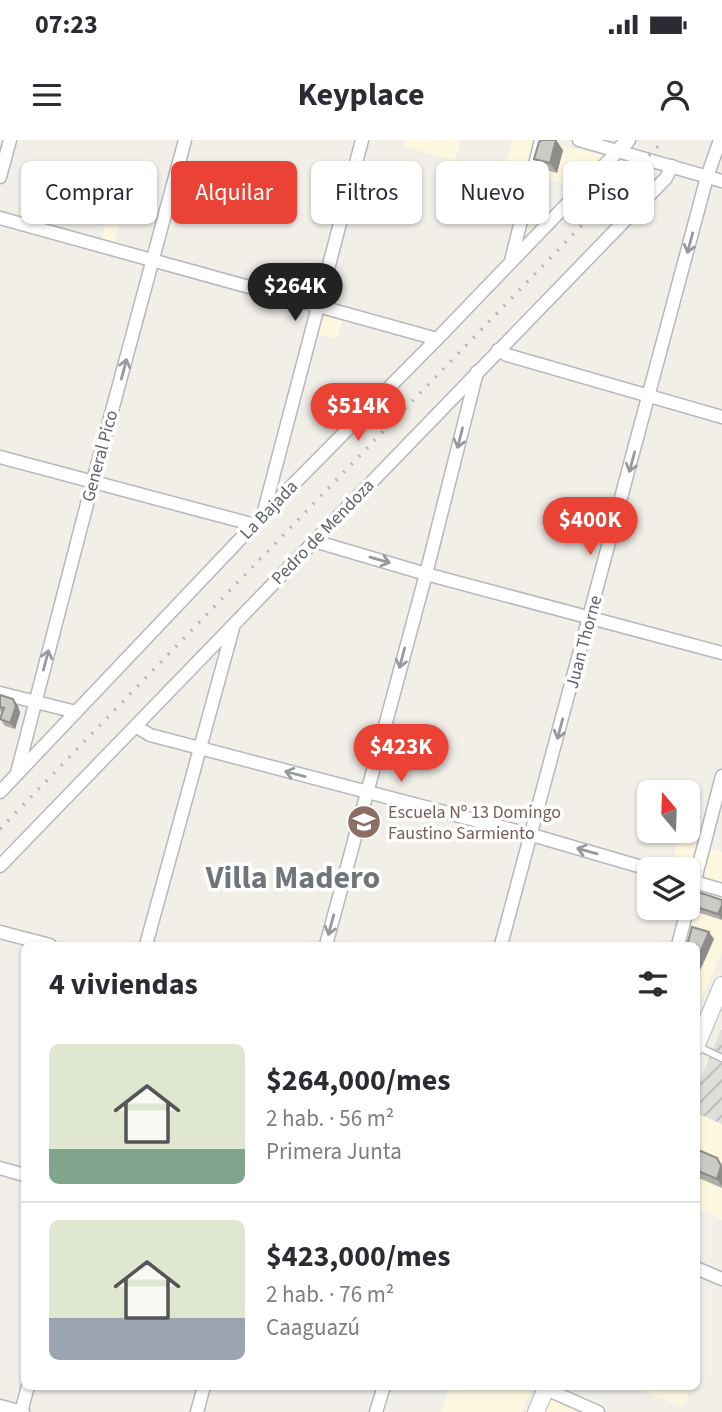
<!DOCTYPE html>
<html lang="es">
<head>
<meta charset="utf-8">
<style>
  :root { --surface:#fff; --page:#f7f7f7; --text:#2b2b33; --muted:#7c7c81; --line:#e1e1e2; --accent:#ea4335 }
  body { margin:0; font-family:"Source Sans 3",sans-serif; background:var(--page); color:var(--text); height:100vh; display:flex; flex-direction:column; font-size:26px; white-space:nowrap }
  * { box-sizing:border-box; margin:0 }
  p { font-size:23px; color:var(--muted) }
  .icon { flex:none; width:38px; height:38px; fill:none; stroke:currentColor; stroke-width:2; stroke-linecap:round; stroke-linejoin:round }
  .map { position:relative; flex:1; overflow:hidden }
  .side { position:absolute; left:21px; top:802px; width:679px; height:448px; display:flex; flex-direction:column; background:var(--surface); border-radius:10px; box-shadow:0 2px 5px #0004 }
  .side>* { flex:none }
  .top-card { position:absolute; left:21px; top:21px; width:681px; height:63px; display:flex; gap:14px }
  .needle { width:46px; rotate:341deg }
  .tools { position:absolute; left:637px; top:640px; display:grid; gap:14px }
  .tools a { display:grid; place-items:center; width:63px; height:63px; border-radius:10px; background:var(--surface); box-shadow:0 2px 5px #0004; font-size:35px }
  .price { position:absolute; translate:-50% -60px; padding:0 16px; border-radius:24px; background:var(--accent); color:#fff; font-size:23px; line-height:46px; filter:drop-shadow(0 2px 4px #0008) }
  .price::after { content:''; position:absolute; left:50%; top:42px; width:21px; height:16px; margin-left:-10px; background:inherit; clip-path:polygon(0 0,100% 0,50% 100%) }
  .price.current { background:#222; color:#fff }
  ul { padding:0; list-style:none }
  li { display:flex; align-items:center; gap:21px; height:175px; padding:0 28px }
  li+li { border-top:2px solid var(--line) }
  li span { display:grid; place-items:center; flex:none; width:196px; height:140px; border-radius:10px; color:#555 }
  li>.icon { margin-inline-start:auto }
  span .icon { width:84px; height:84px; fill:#fffc; stroke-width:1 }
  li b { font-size:30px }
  h2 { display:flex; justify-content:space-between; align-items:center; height:84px; padding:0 28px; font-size:30px }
  .chip { padding:0 24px; border-radius:10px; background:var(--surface); box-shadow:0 2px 5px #0004; font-size:24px; line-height:63px }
  .chip.current { background:var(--accent); color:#fff }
  .status { display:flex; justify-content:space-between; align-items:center; height:49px; padding:0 35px; background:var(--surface); direction:ltr }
  .status svg { height:19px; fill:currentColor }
  header { display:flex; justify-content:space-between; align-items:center; height:91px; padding:0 28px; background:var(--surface); font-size:32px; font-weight:700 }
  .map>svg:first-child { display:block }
  .commercial { fill:#fef7e0 }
  .industrial { fill:url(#industrial-furrows) }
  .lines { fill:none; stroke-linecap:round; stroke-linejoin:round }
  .service-casing { stroke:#b5b8bc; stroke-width:9 }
  .minor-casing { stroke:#b5b8bc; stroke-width:15 }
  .tertiary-casing { stroke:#b5b8bc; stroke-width:17 }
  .secondary-casing { stroke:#b6babf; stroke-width:18 }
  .service { stroke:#fff; stroke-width:6 }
  .minor { stroke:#fff; stroke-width:12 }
  .tertiary { stroke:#fff; stroke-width:14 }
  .secondary { stroke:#fff; stroke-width:16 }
  .rail { stroke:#b6b7b8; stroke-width:3.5; stroke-dasharray:2 9; stroke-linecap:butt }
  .wall { fill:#afaea9 }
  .shaded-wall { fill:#8f8d8a }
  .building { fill:#cccac5; stroke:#8f8d8a; stroke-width:2 }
  .oneway { stroke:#979a9d }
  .labels { text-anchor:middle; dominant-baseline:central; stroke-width:7; stroke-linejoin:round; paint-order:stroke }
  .street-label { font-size:18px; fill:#5f6368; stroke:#fff }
  .education-label { font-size:18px; fill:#785e54; stroke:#fff; text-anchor:start }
  .town-label { font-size:32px; font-weight:bold; fill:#70757a; stroke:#fff }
</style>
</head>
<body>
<div class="status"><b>07:23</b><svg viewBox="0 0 49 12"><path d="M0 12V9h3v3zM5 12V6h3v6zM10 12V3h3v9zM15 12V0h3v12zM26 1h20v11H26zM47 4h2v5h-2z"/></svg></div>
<header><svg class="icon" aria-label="menu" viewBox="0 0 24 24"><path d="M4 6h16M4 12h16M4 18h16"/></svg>Keyplace<svg class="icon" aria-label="person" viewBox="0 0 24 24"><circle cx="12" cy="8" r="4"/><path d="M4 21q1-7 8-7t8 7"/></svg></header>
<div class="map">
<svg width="722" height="1272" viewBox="0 0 722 1272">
  <defs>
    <pattern id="industrial-furrows" width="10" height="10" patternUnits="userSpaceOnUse" patternTransform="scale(1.75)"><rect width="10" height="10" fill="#e0deda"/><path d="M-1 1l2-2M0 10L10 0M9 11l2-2" fill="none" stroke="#b9b8b5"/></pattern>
  </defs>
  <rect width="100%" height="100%" fill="#f1efe8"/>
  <g class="commercial">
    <path d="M405,0H461L455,21L403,6Z"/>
    <path d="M512,0H531L533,6L524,42L502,36Z"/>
    <path d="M555,4L603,15L605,17L590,35L573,31L569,45L535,36Z"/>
    <path d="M117,38L130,42L114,104L101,101Z"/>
    <path d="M304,120L325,126L317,154L312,157L295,154Z"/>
    <path d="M325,175L343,180L337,199L316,193L320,178Z"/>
    <path d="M688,689L701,691L693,725L686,730L671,728L679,691H688Z"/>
    <path d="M710,708L722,712V742L708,738L704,734Z"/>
    <path d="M701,750L722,754V811L697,870L696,805H683L698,752Z"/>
    <path d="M696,973L722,984V1080L697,1068Z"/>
    <path d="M449,1246H533L522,1272H442Z"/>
    <path d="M633,1246H685L691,1249L682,1268Z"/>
    <path d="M553,1257L584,1269L583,1272H543Z"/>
  </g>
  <path class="industrial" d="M721,890H722V984L697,973V948Z"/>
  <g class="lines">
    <g class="service-casing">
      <path id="service" d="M699,907L722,918"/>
    </g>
    <g class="minor-casing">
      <g id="minor">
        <path d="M579,0L722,41"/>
        <path d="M0,37L10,0"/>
        <path d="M0,78L437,199"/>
        <path d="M511,121L541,0"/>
        <path d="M498,210L507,215L722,277"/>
        <path d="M0,317L255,385"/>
        <path d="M263,375L362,0"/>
        <path d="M314,401L426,434L722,513"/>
        <path d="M0,553L76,572"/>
        <path d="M137,587L150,595L532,695L652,730"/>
        <path d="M17,633L93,341L185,0"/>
        <path d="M0,652L263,375L437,199L618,11"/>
        <path d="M0,726L666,38L672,26"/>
        <path d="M688,740L722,750"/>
        <path d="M0,792L50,805"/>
        <path d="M146,805L233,488"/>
        <path d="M326,805L426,434L477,232"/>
        <path d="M501,805L707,37L720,0"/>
        <path d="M678,805L722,636"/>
        <path d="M0,1028L24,1035"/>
        <path d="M696,1128L722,1139"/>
        <path d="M546,1249L598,1272"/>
        <path d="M0,1266L23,1272"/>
        <path d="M21,1272L28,1246"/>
        <path d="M197,1272L204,1246"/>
        <path d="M376,1272L384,1246"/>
      </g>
    </g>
    <g class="tertiary-casing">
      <path id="tertiary" d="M618,11L628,0"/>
    </g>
    <g class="secondary-casing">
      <g id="secondary">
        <path d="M696,907L722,845"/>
        <path d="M536,1272L547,1246"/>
      </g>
    </g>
    <use href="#service" class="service"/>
    <use href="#minor" class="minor"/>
    <use href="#tertiary" class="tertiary"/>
    <use href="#secondary" class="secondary"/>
    <path class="rail" d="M0,689L664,0"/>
  </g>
  <g class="wall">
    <path d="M563,10L557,33L541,29L534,19Z"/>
    <path d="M0,555L13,559L18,566L20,573L15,589L5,586L0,579L2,573L0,571Z"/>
    <path d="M722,760V780L697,772L693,766Z"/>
    <path d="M696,1009L717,1018L722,1025V1048L696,1037Z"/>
  </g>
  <g class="shaded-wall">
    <path d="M556,0L563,10L557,33L550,23Z"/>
    <path d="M13,559L18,566L20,573L15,589L10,583Z"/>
    <path d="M722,765V780L718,774Z"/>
    <path d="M709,792L714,799L704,822L699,815Z"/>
    <path d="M697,812L704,822L696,838V814Z"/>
    <path d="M717,1018L722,1025V1046L717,1039Z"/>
  </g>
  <g class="building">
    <path d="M541,0H556L550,23L534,19L539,2Z"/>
    <path d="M0,555L13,559L16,566L10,583L0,579L4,568L0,567Z"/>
    <path d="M698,752L722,760V765L718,774L693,766Z"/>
    <path d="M692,787L709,792L699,815L696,812V805H687Z"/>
    <path d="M696,1009L717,1018L721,1026L717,1039L696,1030Z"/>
  </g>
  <defs><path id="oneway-shaft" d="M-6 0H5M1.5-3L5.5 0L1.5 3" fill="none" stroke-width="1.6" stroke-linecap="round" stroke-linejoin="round" transform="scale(1.75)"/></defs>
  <g class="oneway">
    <use href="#oneway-shaft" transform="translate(690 103) rotate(105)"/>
    <use href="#oneway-shaft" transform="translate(124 229) rotate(-75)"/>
    <use href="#oneway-shaft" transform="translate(460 298) rotate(104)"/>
    <use href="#oneway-shaft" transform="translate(632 322) rotate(105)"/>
    <use href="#oneway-shaft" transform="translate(380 420) rotate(16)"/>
    <use href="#oneway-shaft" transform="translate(402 518) rotate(105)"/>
    <use href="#oneway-shaft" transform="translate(46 520) rotate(-75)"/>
    <use href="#oneway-shaft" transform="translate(560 589) rotate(105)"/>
    <use href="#oneway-shaft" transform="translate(295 634) rotate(-165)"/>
    <use href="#oneway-shaft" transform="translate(587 711) rotate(-164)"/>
    <use href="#oneway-shaft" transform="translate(331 785) rotate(105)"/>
  </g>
  <defs>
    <g id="school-disc" transform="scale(1.75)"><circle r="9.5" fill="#8d6e63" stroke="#fff"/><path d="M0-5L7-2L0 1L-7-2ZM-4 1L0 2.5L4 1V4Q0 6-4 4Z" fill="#fff"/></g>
  </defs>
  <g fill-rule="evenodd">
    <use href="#school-disc" x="364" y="682"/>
  </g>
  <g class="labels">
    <g class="street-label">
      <text transform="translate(100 316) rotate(-75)">General Pico</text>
      <text transform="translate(269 370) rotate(-46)">La Bajada</text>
      <text transform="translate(323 392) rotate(-46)">Pedro de Mendoza</text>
      <text transform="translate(584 502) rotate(-75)">Juan Thorne</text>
    </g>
    <g class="education-label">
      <text x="388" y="672">Escuela Nº 13 Domingo<tspan x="388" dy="21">Faustino Sarmiento</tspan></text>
    </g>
    <g class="town-label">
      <text x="293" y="738">Villa Madero</text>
    </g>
  </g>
</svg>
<div class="tools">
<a><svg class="needle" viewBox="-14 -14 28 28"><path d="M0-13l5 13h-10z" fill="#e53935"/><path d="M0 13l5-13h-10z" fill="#7c7c81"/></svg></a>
<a><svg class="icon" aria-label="layers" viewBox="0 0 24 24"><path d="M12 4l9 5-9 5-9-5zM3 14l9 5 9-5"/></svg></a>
</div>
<b class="price current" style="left:295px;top:183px">$264K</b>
<b class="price" style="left:358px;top:303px">$514K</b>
<b class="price" style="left:590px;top:417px">$400K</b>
<b class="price" style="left:401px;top:644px">$423K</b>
<div class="top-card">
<a class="chip">Comprar</a>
<a class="chip current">Alquilar</a>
<a class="chip">Filtros</a>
<a class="chip">Nuevo</a>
<a class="chip">Piso</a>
</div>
<section class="side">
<h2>4 viviendas<svg class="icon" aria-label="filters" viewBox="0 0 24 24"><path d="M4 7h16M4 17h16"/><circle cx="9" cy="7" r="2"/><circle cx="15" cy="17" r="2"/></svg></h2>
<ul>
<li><span style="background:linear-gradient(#dfe7d0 75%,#7fa58c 0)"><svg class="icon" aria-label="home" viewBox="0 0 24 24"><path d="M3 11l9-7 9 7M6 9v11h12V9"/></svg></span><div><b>$264,000/mes</b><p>2 hab. · 56 m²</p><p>Primera Junta</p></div></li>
<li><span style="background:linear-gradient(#dfe7d0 70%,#9aa5b1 0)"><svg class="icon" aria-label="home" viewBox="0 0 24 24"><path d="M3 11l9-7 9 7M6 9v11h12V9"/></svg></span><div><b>$423,000/mes</b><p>2 hab. · 76 m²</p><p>Caaguazú</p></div></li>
</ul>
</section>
</div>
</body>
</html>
